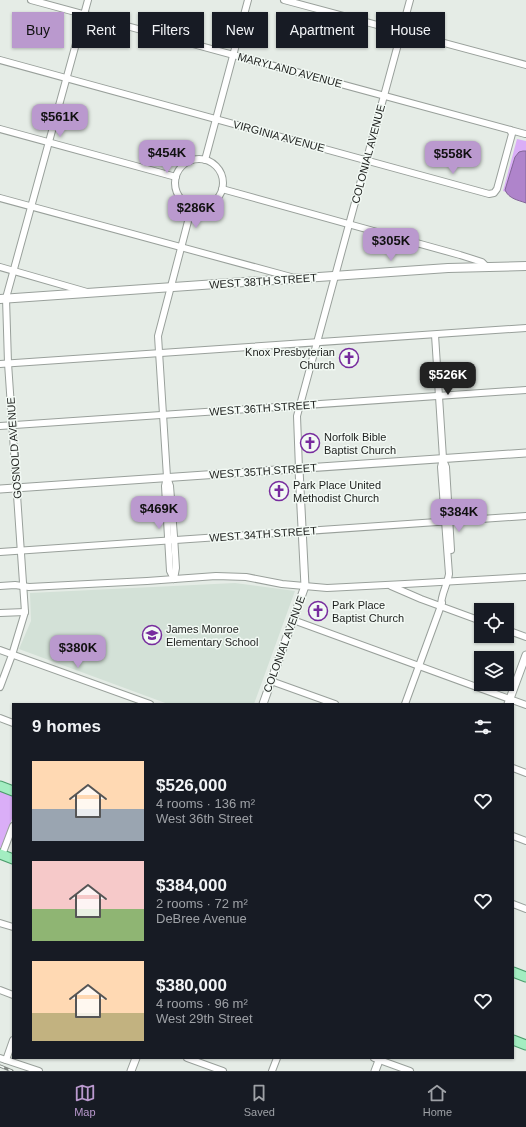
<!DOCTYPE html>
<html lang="en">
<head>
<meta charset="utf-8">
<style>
  :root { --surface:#171b24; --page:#242831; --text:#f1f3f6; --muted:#9ea1a6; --line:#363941; --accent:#ba99ce }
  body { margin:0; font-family:Helvetica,sans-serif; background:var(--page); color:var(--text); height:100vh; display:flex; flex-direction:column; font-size:15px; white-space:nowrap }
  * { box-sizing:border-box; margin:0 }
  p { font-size:13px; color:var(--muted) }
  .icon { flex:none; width:22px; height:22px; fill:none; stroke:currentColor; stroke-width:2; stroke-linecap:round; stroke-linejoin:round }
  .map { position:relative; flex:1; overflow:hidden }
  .side { position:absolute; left:12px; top:703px; width:502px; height:356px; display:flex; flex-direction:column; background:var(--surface); border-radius:0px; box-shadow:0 1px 3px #0004 }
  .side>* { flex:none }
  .top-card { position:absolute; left:12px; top:12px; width:502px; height:36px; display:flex; gap:8px }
  .buttons { position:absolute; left:474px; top:603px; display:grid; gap:8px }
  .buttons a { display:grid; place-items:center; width:40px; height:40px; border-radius:0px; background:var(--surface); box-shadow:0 1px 3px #0004; font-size:20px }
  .price { position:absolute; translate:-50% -34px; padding:0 9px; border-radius:8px; background:var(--accent); color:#111; font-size:13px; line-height:26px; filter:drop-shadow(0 1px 2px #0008) }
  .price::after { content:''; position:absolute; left:50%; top:24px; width:12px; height:9px; margin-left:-6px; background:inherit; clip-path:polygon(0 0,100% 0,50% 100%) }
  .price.current { background:#222; color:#fff }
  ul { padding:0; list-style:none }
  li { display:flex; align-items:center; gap:12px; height:100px; padding:0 20px }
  li span { display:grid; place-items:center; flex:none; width:112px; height:80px; border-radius:0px; color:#555 }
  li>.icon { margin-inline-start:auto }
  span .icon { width:48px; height:48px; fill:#fffc; stroke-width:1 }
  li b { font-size:17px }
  h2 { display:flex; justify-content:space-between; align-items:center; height:48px; padding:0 20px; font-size:17px }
  .pill { padding:0 14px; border-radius:0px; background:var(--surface); box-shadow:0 1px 3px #0004; font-size:14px; line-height:36px }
  .pill.current { background:var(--accent); color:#111 }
  .tab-bar { display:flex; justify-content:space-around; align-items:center; height:56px; border-top:1px solid var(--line); background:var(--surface); font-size:11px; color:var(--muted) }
  .tab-bar a { display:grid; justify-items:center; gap:2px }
  .tab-bar .current { color:var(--accent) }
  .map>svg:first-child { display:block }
  .built { fill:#d3e1d7 }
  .green { fill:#daaef7 }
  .water { fill:#af84cb; stroke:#836697 }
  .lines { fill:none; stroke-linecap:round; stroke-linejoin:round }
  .minor-casing { stroke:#99a09b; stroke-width:8 }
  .tertiary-casing { stroke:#99a09b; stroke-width:9 }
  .secondary-casing { stroke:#99a09b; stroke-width:10 }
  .primary-casing { stroke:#4c9d6c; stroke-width:11 }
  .minor { stroke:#fff; stroke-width:6 }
  .tertiary { stroke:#fff; stroke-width:7 }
  .secondary { stroke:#fff; stroke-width:8 }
  .primary { stroke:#a3edc1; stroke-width:9 }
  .rail-casing { stroke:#7f8480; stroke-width:3 }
  .rail { stroke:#f2f9f4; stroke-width:1.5; stroke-dasharray:4.5; stroke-linecap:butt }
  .labels { text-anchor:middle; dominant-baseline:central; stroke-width:3; stroke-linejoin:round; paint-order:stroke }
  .street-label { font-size:11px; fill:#1d1f1d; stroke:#f2f9f4 }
  .poi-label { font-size:11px; fill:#1d1f1d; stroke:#f2f9f4; text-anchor:start }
</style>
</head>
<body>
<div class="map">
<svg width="526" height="1071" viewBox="0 0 526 1071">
  <rect width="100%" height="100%" fill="#e5ece6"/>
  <path class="built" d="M235,583L295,591L254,704H168L19,649L31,621L30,593Z"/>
  <g class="green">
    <path d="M517,139L526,141V198L503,191Z"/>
    <path d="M0,790L13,795V816L2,847L0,848Z"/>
  </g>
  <path class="water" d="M523,151H526V203C518,200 509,199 505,190L515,157L519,152Z"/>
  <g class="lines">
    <g class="minor-casing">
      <g id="minor">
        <path d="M31,0L525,134"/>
        <path d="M284,0L526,65"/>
        <path d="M0,60L489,194L494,193L497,189L512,134L510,130"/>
        <path d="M0,129L176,177"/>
        <circle cx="199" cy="183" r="24"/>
        <path d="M205,160L248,0"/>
        <path d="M222,189L460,255L482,262L487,267"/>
        <path d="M0,198L291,277"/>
        <path d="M0,267L87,292"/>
        <path d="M435,335L443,458L441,467L449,574C447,586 441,594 441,606"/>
        <path d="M0,364L526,328"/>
        <path d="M0,426L526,390"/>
        <path d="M443,460L446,467L451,550"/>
        <path d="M299,469L297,416L410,0"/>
        <path d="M167,477L170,486L174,536L176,568L174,579"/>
        <path d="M0,552L526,516"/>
        <path d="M174,579L170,571L165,486L167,477L158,336L192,206"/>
        <path d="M0,586L15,585L29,587L147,581L216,576L246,577L282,584L327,588L405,584L526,577"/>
        <path d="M391,586L421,599L481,621"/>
        <path d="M0,613L25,612"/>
        <path d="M293,620L526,705"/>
        <path d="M507,630L526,637"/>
        <path d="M0,650L150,704"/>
        <path d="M271,681L335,704"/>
        <path d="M0,687L12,655L25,612L8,363L6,298L88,0"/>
        <path d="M405,704L442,603"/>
        <path d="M0,718L13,723"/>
        <path d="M513,768L526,773"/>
        <path d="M513,836L526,841"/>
        <path d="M2,855L13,826"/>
        <path d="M513,904L526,909"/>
        <path d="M0,923L13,927"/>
        <path d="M0,990L13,995"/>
        <path d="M0,1058L39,1071"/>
        <path d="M187,1058L223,1071"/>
        <path d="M374,1058L410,1071"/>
        <path d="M6,1060L13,1040"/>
        <path d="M272,1071L277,1058"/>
      </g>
    </g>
    <g class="tertiary-casing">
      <g id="tertiary">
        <path d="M0,489L526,453"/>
        <path d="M263,704L305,586L299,469"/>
        <path d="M508,704L526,655"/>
        <path d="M131,1071L136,1058"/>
        <path d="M375,1071L380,1058"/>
      </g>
    </g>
    <g class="secondary-casing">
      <path id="secondary" d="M0,299L448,268L526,266"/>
    </g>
    <g class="primary-casing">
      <g id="primary">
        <path d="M0,786L13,791"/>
        <path d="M0,854L13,859"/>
        <path d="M513,972L526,977"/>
        <path d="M513,1040L526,1045"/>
      </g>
    </g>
    <use href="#minor" class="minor"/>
    <use href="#tertiary" class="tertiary"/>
    <use href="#secondary" class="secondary"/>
    <use href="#primary" class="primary"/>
    <g class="rail-casing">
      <path id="rail" d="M0,1066L12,1071"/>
    </g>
    <use href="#rail" class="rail"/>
  </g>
  <defs>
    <g id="church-ring" transform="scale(1)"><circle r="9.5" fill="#f2f9f4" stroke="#772c9e" stroke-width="1.5"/><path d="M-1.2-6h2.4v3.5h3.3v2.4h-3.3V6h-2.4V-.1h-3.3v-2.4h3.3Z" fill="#772c9e"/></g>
    <g id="school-ring" transform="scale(1)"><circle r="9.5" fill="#f2f9f4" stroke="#772c9e" stroke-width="1.5"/><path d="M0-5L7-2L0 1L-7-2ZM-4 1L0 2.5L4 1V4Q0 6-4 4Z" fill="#772c9e"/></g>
  </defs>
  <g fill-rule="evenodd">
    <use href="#church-ring" x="349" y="358"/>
    <use href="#church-ring" x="310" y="443"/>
    <use href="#church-ring" x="279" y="491"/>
    <use href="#church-ring" x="318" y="611"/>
    <use href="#school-ring" x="152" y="635"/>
  </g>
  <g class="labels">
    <g class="street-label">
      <text transform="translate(290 70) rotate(15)">MARYLAND AVENUE</text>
      <text transform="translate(279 136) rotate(15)">VIRGINIA AVENUE</text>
      <text transform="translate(368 154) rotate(-75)">COLONIAL AVENUE</text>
      <text transform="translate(263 281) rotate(-4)">WEST 38TH STREET</text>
      <text transform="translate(263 408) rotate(-4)">WEST 36TH STREET</text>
      <text transform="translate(14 448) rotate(-94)">GOSNOLD AVENUE</text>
      <text transform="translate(263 471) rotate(-4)">WEST 35TH STREET</text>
      <text transform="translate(263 534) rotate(-4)">WEST 34TH STREET</text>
      <text transform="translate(284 644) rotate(-70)">COLONIAL AVENUE</text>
    </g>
    <g class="poi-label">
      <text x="335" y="352" text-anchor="end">Knox Presbyterian<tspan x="335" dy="13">Church</tspan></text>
      <text x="324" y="437">Norfolk Bible<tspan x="324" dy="13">Baptist Church</tspan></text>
      <text x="293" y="485">Park Place United<tspan x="293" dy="13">Methodist Church</tspan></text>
      <text x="332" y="605">Park Place<tspan x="332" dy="13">Baptist Church</tspan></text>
      <text x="166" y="629">James Monroe<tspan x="166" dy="13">Elementary School</tspan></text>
    </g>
  </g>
</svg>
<div class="buttons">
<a><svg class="icon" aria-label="locate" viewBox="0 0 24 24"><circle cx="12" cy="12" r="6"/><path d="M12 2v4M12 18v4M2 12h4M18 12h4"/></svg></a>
<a><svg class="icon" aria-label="layers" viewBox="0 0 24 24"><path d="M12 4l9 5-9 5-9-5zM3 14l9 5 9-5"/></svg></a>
</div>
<b class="price" style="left:60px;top:138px">$561K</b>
<b class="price" style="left:167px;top:174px">$454K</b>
<b class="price" style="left:453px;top:175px">$558K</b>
<b class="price" style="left:196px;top:229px">$286K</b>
<b class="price" style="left:391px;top:262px">$305K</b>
<b class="price current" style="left:448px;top:396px">$526K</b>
<b class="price" style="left:159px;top:530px">$469K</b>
<b class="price" style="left:459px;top:533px">$384K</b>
<b class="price" style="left:78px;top:669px">$380K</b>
<div class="top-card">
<a class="pill current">Buy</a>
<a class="pill">Rent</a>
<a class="pill">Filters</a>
<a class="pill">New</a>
<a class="pill">Apartment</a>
<a class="pill">House</a>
</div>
<section class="side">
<h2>9 homes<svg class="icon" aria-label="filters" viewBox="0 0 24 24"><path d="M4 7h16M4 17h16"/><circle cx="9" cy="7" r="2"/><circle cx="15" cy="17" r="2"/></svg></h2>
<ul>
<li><span style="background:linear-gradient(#ffd9b3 60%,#9aa5b1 0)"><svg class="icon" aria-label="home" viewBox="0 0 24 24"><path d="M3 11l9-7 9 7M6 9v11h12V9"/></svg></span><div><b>$526,000</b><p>4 rooms · 136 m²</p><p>West 36th Street</p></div><svg class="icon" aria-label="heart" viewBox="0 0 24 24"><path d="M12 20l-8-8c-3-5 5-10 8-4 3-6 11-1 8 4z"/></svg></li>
<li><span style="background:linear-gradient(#f6c9c9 60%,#8fb573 0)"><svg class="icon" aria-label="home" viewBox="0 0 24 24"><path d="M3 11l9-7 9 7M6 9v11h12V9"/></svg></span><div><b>$384,000</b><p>2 rooms · 72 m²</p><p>DeBree Avenue</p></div><svg class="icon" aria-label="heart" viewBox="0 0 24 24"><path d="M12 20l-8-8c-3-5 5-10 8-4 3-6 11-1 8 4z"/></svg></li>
<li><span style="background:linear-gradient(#ffd9b3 65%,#c2b280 0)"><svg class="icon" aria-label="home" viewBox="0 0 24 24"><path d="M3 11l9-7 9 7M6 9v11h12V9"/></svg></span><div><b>$380,000</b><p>4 rooms · 96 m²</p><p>West 29th Street</p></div><svg class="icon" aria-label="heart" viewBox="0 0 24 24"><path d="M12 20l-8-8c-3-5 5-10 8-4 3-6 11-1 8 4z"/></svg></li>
</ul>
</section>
</div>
<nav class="tab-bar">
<a class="current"><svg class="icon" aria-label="map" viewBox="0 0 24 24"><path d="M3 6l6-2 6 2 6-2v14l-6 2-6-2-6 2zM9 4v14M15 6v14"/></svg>Map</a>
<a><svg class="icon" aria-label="saved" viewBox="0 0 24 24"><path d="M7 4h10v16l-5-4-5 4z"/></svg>Saved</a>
<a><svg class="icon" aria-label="home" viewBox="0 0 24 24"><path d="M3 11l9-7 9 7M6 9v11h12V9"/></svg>Home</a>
</nav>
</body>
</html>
